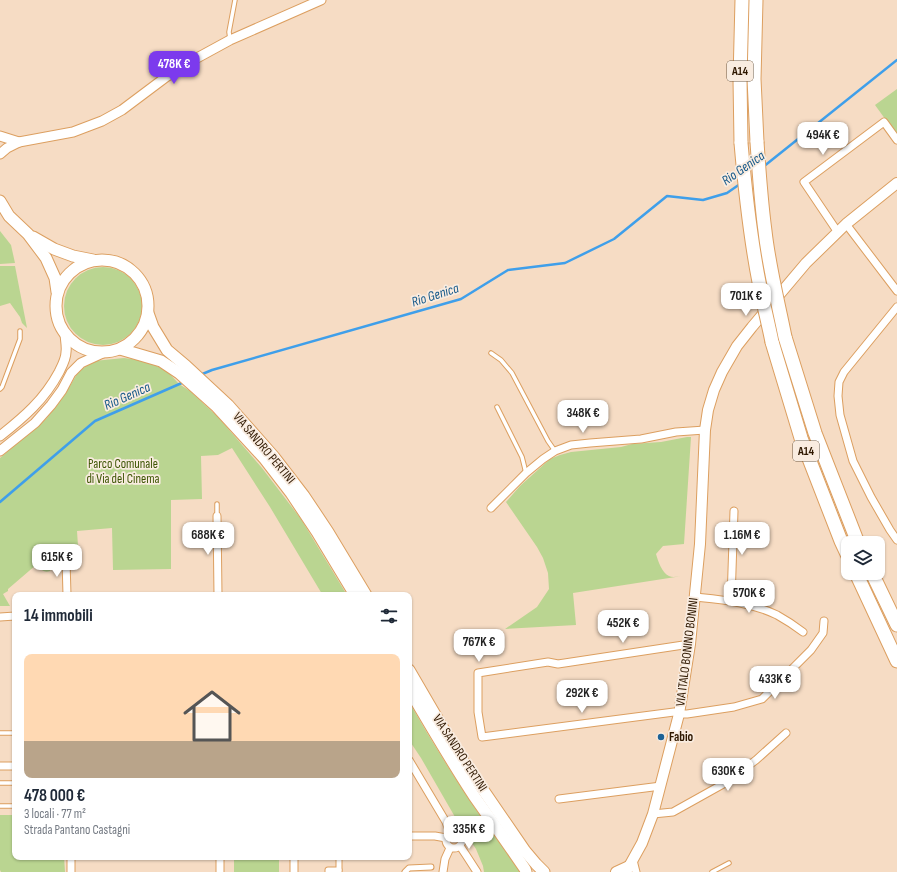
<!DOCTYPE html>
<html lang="it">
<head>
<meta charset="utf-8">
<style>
  :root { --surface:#fff; --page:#f2f2f3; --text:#1f2937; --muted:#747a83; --accent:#7c3aed }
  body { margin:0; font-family:"Sofia Sans Condensed",sans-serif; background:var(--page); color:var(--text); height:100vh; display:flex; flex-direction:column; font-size:15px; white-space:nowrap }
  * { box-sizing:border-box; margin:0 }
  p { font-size:13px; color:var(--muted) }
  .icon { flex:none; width:22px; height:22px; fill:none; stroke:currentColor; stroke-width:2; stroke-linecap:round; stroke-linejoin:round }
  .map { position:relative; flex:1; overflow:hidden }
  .sheet { position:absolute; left:12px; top:592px; width:400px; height:268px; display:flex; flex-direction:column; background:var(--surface); border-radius:8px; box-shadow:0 1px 3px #0004 }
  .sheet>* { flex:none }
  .controls { position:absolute; left:841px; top:536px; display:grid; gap:8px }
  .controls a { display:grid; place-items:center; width:44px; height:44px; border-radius:8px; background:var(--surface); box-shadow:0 1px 3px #0004; font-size:20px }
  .price { position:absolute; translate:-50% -34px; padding:0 9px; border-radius:8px; background:#fff; color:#222; font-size:13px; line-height:26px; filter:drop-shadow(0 1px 2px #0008) }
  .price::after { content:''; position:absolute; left:50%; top:24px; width:12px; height:9px; margin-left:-6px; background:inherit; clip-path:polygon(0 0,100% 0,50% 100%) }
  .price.current { background:var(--accent); color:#fff }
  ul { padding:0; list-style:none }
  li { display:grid; align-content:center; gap:8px; height:212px; padding:0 12px }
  li span { display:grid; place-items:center; height:124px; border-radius:8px; color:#555 }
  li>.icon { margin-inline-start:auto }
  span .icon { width:72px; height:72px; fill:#fffc; stroke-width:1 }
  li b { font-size:17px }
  h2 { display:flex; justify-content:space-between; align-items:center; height:48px; padding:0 12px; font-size:17px }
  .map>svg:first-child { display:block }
  .green { fill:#bad591 }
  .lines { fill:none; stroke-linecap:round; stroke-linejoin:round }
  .stream { stroke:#3f9fea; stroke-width:2.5 }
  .service-casing { stroke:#dc9f60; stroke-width:5.5 }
  .pedestrian-casing { stroke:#dc9f60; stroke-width:7 }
  .minor-casing { stroke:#dc9f60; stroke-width:9 }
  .tertiary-casing { stroke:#dc9f60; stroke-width:11 }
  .secondary-casing { stroke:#dc9f60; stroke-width:12 }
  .primary-casing { stroke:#dc9f60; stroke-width:13 }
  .motorway-casing { stroke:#dc9f60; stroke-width:15 }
  .service { stroke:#fff; stroke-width:3.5 }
  .pedestrian { stroke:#fff; stroke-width:5 }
  .minor { stroke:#fff; stroke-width:7 }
  .tertiary { stroke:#fff; stroke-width:9 }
  .secondary { stroke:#fff; stroke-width:10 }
  .primary { stroke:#fff; stroke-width:11 }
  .motorway { stroke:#fff; stroke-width:13 }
  .motorway-bridge-casing { stroke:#dc9f60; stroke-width:15; stroke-linecap:butt }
  .motorway-bridge { stroke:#fff; stroke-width:13 }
  .poi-dot { fill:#1c6296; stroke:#f9ece0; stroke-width:1.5 }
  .labels { text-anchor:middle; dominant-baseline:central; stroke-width:3.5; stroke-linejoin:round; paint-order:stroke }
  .shield { fill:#f9ece0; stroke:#6c5843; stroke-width:1 }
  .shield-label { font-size:12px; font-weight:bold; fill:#2f1800 }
  .street-label { font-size:13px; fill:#2f1800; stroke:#f9ece0 }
  .park-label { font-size:13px; fill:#3d5503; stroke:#f9ece0 }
  .poi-label { font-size:13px; font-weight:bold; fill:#2f1800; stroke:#f9ece0; text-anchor:start }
  .water-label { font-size:14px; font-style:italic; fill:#145889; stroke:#f9ece0 }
</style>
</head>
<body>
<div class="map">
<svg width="897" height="872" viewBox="0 0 897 872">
  <rect width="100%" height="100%" fill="#f6dcc4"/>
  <g class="green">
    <path d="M897,89V133L896,134L875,105Z"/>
    <path d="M0,231L11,245L15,263L0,264Z"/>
    <path d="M0,266H15L27,328L22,323L20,317L10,303L0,306Z"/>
    <circle cx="103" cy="306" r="39"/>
    <path d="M124,358L139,360L155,365L168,372L179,384L190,391L218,417L262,468L301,519L347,595H321L322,594L270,507L232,448L218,455L201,456L202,499L171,500V569L113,570L112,528L77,531L78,546L50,547L51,569L50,571C44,574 40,568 36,565L8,589V591L3,594L10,606H0V458L46,419L64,396L77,374L82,369L94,361Z"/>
    <path d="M687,437H691L684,544L663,546L656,554C658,561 662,573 669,576C673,578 679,576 682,576L573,593L576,625L505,629L537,607L549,589L548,573L543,558L537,547L506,502L520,486L550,459L560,455L571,452L621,447L632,444L661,442Z"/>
    <path d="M409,702C442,759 477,815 518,867L520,872H484L483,866L476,849L455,817L421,758L409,740Z"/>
    <path d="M0,815H15V857H64L65,872H1L0,870Z"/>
    <rect x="234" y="857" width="45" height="15"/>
  </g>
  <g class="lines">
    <g class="stream">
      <path d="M763,167L897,60"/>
      <path d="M200,375L212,370L461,299L508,270L565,263L614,239L667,196L703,200L727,193L740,184"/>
      <path d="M0,502L95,421L184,382"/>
    </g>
    <g class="service-casing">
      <g id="service">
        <path d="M230,39L229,32L235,0"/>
        <path d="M491,353L501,360L512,373L548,441L555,451"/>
        <path d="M0,389L2,387L20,339V331"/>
        <path d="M497,407L522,457L526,473"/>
        <path d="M217,504V516"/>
        <path d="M0,733H15"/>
        <path d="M0,783H15"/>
        <path d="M0,806H15"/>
        <path d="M712,872L729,863"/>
      </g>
    </g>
    <g class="pedestrian-casing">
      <g id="pedestrian">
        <path d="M339,857V872"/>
        <path d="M328,872V870H339"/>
        <path d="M405,872L409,868L431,867"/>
      </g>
    </g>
    <g class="minor-casing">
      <g id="minor">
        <path d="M846,224L897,291"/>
        <path d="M837,231L804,182L884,122L897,140"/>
        <path d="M897,307L844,372L839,382L838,396L840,415L853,461L871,497L890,530L897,540"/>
        <path d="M491,508L526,473L543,459L555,451L571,445L590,443L641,439L676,432L705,430"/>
        <path d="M217,516L218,595"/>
        <path d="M66,560L67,595"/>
        <path d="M694,597C723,600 750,602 777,615C786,620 795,626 803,632"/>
        <path d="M731,600L734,511"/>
        <path d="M0,617L15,616"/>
        <path d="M690,644L558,664L548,662L478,673V712L482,737L674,712L679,714H687L734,707L762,699L811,650L823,633L824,621"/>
        <path d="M409,760L446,822L450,833"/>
        <path d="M0,766H15"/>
        <path d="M559,799L661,786"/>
        <path d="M653,814L673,812L725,783L756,760L786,733"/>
        <circle cx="454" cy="840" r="8"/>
        <path d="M409,836H435L446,838"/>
        <path d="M460,846L466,855L477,872"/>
        <path d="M71,857V872"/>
        <path d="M220,857V872"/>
        <path d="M294,857V872"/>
        <path d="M633,860L636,872"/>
        <path d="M443,872L445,859L450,848"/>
      </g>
    </g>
    <g class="tertiary-casing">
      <g id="tertiary">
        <path d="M0,136L19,142"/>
        <path d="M0,154L7,148L19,142L73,132L102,121L122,110L166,77L197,58L230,40L321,0"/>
        <path d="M0,436C24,417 44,400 59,372C62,366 66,359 66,352C67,346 65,339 65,333"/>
        <path d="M0,451L35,423L51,405L62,390L71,373L81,363L105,352"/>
      </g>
    </g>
    <g class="secondary-casing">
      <g id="secondary">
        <path d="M616,872L629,866"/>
        <path d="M626,872L642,843L653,814L679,714L690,644L700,544L705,430L708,410L714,390L722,372L737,346L752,327L806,263L846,224L897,183"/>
      </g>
    </g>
    <g class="primary-casing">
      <g id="primary">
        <path d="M0,201L9,216L28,234L46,258L55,278L57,292"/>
        <path d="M33,237L54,249L73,256L93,260"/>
        <circle cx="102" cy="306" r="46"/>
        <path d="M148,313L153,327L167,350L186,366L228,405L274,457L304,496L328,532L366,595"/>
        <path d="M120,349L161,361L179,373L217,407L264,458L291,493L317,532L355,595"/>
        <path d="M409,670L455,749L525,851L536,864L544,872"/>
        <path d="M409,689C430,725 451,761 474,796C491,820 508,844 525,869L526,872"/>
      </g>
    </g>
    <g class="motorway-casing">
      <g id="motorway">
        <path d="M756,0L754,79L757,142"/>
        <path d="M741,143L740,79L742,0"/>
        <path d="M785,337L815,433L858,543"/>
        <path d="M772,342L801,438L841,541L848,556"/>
        <path d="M856,573L897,661"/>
        <path d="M872,573L897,625"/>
      </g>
    </g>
    <use href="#service" class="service"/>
    <use href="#pedestrian" class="pedestrian"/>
    <use href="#minor" class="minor"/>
    <use href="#tertiary" class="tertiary"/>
    <use href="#secondary" class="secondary"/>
    <use href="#primary" class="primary"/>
    <use href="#motorway" class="motorway"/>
    <g class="motorway-bridge-casing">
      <g id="motorway-bridge">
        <path d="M757,142C759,172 761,201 765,231C769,267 778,302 785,337"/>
        <path d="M741,143C745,189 750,236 759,282C763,303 768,322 772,342"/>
      </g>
    </g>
    <use href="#motorway-bridge" class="motorway-bridge"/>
  </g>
  <circle class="poi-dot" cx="661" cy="737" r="4"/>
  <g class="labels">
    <g class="shield">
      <rect x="727" y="61" width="26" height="20" rx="3"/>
      <rect x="793" y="441" width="26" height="20" rx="3"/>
    </g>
    <g class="shield-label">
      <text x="740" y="71">A14</text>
      <text x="806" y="451">A14</text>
    </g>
    <g class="street-label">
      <text transform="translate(264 448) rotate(50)">VIA SANDRO PERTINI</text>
      <text transform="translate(687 652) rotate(-83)">VIA ITALO BONINO BONINI</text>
      <text transform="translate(460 753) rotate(57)">VIA SANDRO PERTINI</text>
    </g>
    <g class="park-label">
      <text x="123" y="464">Parco Comunale<tspan x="123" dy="15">di Via del Cinema</tspan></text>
    </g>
    <g class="poi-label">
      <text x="669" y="737">Fabio</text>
    </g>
    <g class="water-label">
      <text transform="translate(743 168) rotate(-35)">Rio Genica</text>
      <text transform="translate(435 295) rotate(-18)">Rio Genica</text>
      <text transform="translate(127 396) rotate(-24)">Rio Genica</text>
    </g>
  </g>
</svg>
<div class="controls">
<a><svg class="icon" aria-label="layers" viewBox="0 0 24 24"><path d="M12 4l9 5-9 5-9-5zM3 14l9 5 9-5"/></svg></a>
</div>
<b class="price current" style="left:174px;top:85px">478K €</b>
<b class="price" style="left:823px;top:156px">494K €</b>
<b class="price" style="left:746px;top:317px">701K €</b>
<b class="price" style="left:583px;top:434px">348K €</b>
<b class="price" style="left:208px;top:556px">688K €</b>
<b class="price" style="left:742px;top:556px">1.16M €</b>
<b class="price" style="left:57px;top:578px">615K €</b>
<b class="price" style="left:749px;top:614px">570K €</b>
<b class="price" style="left:623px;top:644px">452K €</b>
<b class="price" style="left:479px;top:663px">767K €</b>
<b class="price" style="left:775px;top:700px">433K €</b>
<b class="price" style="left:582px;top:714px">292K €</b>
<b class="price" style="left:728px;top:792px">630K €</b>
<b class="price" style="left:469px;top:850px">335K €</b>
<section class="sheet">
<h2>14 immobili<svg class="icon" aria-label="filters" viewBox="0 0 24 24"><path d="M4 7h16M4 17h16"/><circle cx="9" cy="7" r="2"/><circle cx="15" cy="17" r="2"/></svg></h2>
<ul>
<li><span style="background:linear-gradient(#ffd9b3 70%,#b9a48a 0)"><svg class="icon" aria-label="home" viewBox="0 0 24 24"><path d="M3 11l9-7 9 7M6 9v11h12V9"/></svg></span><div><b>478 000 €</b><p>3 locali · 77 m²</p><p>Strada Pantano Castagni</p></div></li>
</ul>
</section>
</div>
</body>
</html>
